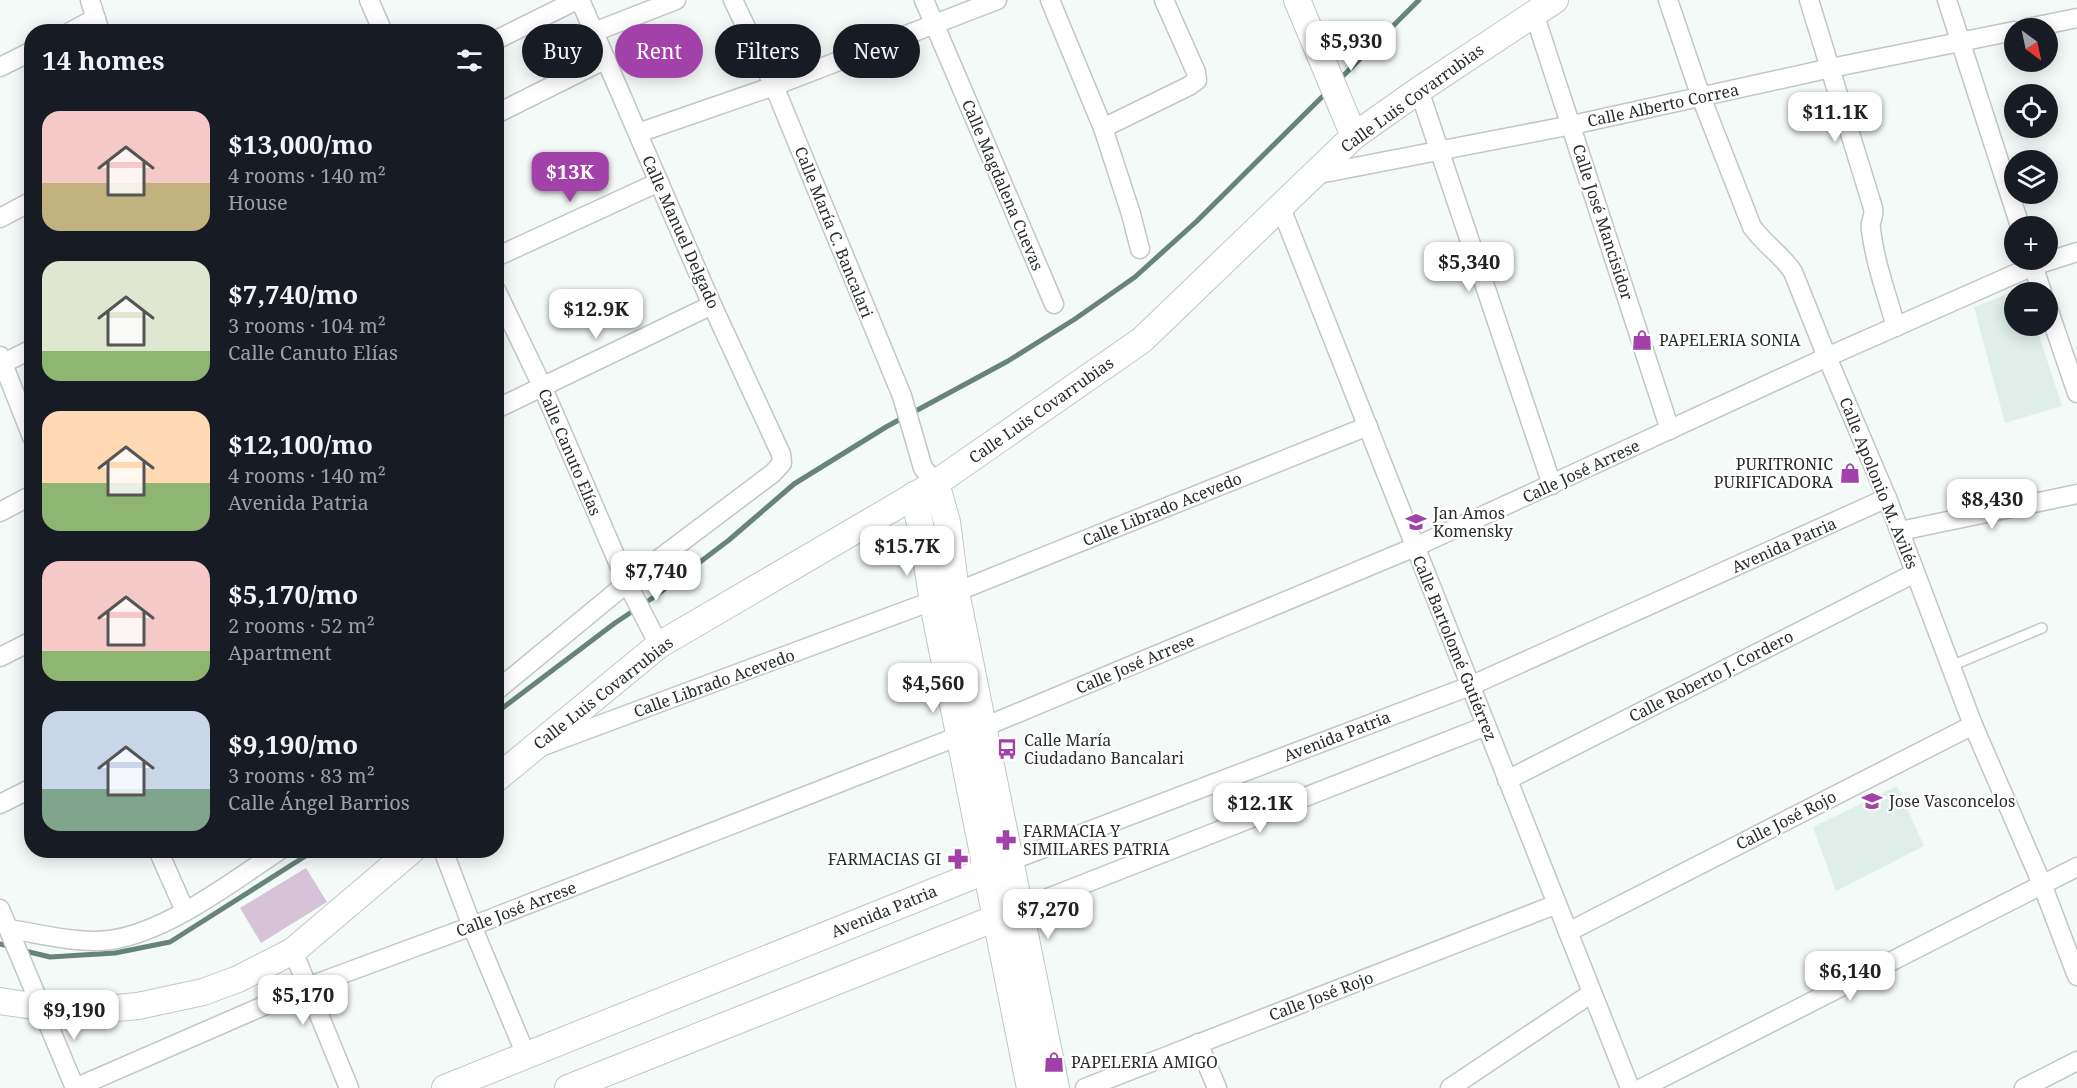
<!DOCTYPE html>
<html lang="en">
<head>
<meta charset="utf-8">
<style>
  :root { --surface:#171b24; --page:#20242c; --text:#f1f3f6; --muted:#9ea1a6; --accent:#a141a9 }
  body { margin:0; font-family:"Noto Serif",serif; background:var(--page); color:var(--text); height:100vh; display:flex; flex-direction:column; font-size:22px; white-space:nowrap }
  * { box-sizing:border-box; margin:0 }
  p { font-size:20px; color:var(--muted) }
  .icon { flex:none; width:33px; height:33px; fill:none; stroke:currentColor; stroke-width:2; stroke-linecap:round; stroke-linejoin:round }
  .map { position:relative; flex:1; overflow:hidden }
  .drawer { position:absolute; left:24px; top:24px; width:480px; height:834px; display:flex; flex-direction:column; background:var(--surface); border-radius:24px; box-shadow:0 3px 15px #0003 }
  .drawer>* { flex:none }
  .banner { position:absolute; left:522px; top:24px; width:570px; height:54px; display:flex; gap:12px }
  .needle { width:39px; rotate:147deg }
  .controls { position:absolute; left:2004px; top:18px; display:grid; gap:12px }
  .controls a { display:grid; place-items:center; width:54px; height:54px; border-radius:50%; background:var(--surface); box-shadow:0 3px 15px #0003; font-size:30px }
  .price { position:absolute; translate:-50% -51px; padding:0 14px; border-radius:12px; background:#fff; color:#222; font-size:20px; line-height:39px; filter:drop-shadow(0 2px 3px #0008) }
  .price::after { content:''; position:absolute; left:50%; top:36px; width:18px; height:14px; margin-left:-9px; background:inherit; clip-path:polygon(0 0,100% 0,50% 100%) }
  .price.current { background:var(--accent); color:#fff }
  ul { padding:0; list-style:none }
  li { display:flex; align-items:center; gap:18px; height:150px; padding:0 18px }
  li span { display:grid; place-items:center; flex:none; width:168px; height:120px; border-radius:18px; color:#555 }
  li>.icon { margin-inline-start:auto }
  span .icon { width:72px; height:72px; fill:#fffc; stroke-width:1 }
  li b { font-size:26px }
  h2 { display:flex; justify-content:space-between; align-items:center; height:72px; padding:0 18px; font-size:26px }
  .tag { padding:0 21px; border-radius:27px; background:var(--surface); box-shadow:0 3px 15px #0003; font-size:21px; line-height:54px }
  .tag.current { background:var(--accent); color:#fff }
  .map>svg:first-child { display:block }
  .built { fill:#dfeee8 }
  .green { fill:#d7c3d8 }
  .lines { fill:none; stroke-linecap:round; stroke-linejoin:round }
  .stream { stroke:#668479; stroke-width:5 }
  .lane-casing { stroke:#c1c7c5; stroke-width:12 }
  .street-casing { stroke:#c1c7c5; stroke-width:21 }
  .secondary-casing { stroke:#c1c7c5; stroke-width:28 }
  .lane { stroke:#fff; stroke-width:9 }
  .street { stroke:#fff; stroke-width:18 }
  .secondary { stroke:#fff; stroke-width:26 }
  .labels { text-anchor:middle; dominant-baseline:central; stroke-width:4.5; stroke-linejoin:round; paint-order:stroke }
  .street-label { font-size:16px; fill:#292c2b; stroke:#fff }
  .poi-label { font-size:16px; fill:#292c2b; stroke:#fff; text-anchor:start }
</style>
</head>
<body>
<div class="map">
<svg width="2077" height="1088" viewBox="0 0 2077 1088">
  <rect width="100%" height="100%" fill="#f4faf7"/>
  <g class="built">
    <path d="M2023,288L2025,292H2014V326H2036L2062,406L2005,423L1974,307Z"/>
    <path d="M1897,786L1924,846L1836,891L1813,827Z"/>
  </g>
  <path class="green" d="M306,868L327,902L261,943L240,908Z"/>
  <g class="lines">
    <g class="stream">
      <path d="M1338,81L1419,0"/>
      <path d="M496,713L615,623L654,597L729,540L794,484L886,427L1008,361L1075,319L1135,277L1197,221L1327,92"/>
      <path d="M0,944L12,947"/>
      <path d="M21,950L50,957L115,953L170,942L315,850"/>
    </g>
    <g class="lane-casing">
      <path id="lane" d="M1951,666L2042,628"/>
    </g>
    <g class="street-casing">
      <g id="street">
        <path d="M90,0L100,32"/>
        <path d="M369,0L383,32"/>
        <path d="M733,0L774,86L902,396L923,468L936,483"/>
        <path d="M924,0L1054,304"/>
        <path d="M1050,0L1103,128L1131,214L1140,249"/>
        <path d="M1668,0L1701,97L1752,227C1764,244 1782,255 1793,272L1827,357L1887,498L1973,725L2042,884L2077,976"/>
        <path d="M1809,0L1873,208C1875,216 1869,222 1871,230C1875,263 1887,295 1896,327"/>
        <path d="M1947,0L2020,226"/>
        <path d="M1534,13L1670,430"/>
        <path d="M2028,28L2077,18"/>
        <path d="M70,32L96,18"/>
        <path d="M594,32L676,0"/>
        <path d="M496,40L577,0"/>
        <path d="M0,67L32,51"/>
        <path d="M1419,90L1552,485"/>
        <path d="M496,114L606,59"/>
        <path d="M1103,128L1189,86L1197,80L1196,72L1164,0"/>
        <path d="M638,133L774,86L997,0"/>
        <path d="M1314,175L1572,125L1831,68L2014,31"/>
        <path d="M1281,208L1630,1088"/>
        <path d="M0,218L32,201"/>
        <path d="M496,257L659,182"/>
        <path d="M2031,260L2042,292"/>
        <path d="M496,290L542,386L627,583L659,645"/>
        <path d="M2048,308L2077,393"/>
        <path d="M0,356L32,437"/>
        <path d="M0,365L32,349"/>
        <path d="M496,409L712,305"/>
        <path d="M0,512L32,495"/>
        <path d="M1900,531L2077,494"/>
        <path d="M956,592L1368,426"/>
        <path d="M0,657L32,641"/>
        <path d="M496,691L627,583L773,473L782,463L781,454L712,305L580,0"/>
        <path d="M984,727L1415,547L1827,357L2033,266L2077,252"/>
        <path d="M543,746L932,601"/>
        <path d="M1507,780L1915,573"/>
        <path d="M0,804L32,788"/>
        <path d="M158,850L185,911"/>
        <path d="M443,850L472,926L526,1055"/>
        <path d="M1010,861L1470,686L1887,498"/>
        <path d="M0,909L75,1088"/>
        <path d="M1020,909L1486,726"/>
        <path d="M9,929C41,934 77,944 110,940C167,932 232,882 280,850"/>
        <path d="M1568,932L1973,725"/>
        <path d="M293,951L349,1088"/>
        <path d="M1198,1043L1217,1088"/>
        <path d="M75,1088L307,987L472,926L959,736"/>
        <path d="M1085,1088L1557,904"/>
        <path d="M1450,1088L1592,993"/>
        <path d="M1642,1088L2077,867"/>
        <path d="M2024,1088L2077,1061"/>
      </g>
    </g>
    <g class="secondary-casing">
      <g id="secondary">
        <path d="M1297,0L1354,136"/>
        <path d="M936,483L947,522L956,592L1056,1088"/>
        <path d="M914,495L921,529L936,619L1030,1088"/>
        <path d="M496,779L659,645L936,483L1142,340L1354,136L1419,90L1555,0"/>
        <path d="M0,1001L40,1007L106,1009L138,1006L203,992L238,979L293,951L412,850"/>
        <path d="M445,1088L1010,861"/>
        <path d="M568,1088L1011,912"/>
      </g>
    </g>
    <use href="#lane" class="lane"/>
    <use href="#street" class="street"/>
    <use href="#secondary" class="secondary"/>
  </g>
  <defs>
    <g id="shop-bare" transform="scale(1.62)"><path d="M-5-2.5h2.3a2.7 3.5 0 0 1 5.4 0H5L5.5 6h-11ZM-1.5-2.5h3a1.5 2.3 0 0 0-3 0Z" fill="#a141a9" stroke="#fff" stroke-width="2.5" paint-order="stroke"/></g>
    <g id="school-bare" transform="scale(1.62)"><path d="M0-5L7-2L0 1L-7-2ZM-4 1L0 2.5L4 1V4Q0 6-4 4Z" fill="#a141a9" stroke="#fff" stroke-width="2.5" paint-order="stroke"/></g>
    <g id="bus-bare" transform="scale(1.62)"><path d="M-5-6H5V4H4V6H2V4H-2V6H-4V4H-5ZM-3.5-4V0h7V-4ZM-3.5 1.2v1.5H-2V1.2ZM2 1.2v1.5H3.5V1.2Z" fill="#a141a9" stroke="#fff" stroke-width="2.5" paint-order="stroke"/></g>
    <g id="pharmacy-bare" transform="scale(1.62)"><path d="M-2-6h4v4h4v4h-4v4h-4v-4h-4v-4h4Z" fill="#a141a9" stroke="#fff" stroke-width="2.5" paint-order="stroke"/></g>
  </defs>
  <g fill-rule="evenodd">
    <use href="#shop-bare" x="1642" y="340"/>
    <use href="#shop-bare" x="1850" y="473"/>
    <use href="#school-bare" x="1416" y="522"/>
    <use href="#bus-bare" x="1007" y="749"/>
    <use href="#school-bare" x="1872" y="801"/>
    <use href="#pharmacy-bare" x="1006" y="840"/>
    <use href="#pharmacy-bare" x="958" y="859"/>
    <use href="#shop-bare" x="1054" y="1062"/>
  </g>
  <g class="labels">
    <g class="street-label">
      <text transform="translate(1412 98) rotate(-36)">Calle Luis Covarrubias</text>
      <text transform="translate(1663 105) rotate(-12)">Calle Alberto Correa</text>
      <text transform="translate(1003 185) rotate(67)">Calle Magdalena Cuevas</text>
      <text transform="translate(1603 222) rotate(72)">Calle José Mancisidor</text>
      <text transform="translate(681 232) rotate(66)">Calle Manuel Delgado</text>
      <text transform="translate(834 232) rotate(68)">Calle María C. Bancalari</text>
      <text transform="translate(1041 410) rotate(-35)">Calle Luis Covarrubias</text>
      <text transform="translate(570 452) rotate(67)">Calle Canuto Elías</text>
      <text transform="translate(1581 471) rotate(-25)">Calle José Arrese</text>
      <text transform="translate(1879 483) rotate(68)">Calle Apolonio M. Avilés</text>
      <text transform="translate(1162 509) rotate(-22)">Calle Librado Acevedo</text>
      <text transform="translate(1784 545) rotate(-24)">Avenida Patria</text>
      <text transform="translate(1455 648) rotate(68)">Calle Bartolomé Gutiérrez</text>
      <text transform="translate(1135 664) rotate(-23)">Calle José Arrese</text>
      <text transform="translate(1711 676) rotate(-27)">Calle Roberto J. Cordero</text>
      <text transform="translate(714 683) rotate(-20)">Calle Librado Acevedo</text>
      <text transform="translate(603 693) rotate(-38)">Calle Luis Covarrubias</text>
      <text transform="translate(1337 736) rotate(-21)">Avenida Patria</text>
      <text transform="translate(1786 820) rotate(-27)">Calle José Rojo</text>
      <text transform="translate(516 909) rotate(-21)">Calle José Arrese</text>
      <text transform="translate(884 911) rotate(-22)">Avenida Patria</text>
      <text transform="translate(1321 996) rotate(-21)">Calle José Rojo</text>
    </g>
    <g class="poi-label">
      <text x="1659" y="340">PAPELERIA SONIA</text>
      <text x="1833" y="464" text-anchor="end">PURITRONIC<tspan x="1833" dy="18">PURIFICADORA</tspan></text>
      <text x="1433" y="513">Jan Amos<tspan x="1433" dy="18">Komensky</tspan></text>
      <text x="1024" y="740">Calle María<tspan x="1024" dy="18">Ciudadano Bancalari</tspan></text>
      <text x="1889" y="801">Jose Vasconcelos</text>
      <text x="1023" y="831">FARMACIA Y<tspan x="1023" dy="18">SIMILARES PATRIA</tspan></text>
      <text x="941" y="859" text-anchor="end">FARMACIAS GI</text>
      <text x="1071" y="1062">PAPELERIA AMIGO</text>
    </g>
  </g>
</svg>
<div class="controls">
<a><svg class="needle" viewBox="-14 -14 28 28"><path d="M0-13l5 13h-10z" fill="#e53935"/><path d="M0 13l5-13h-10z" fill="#9ea1a6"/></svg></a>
<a><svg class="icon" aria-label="locate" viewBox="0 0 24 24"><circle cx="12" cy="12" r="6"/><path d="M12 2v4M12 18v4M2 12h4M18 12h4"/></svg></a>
<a><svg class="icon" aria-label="layers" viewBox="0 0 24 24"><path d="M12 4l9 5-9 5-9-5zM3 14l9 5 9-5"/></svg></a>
<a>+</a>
<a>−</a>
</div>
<b class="price" style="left:1351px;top:72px">$5,930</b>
<b class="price" style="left:1835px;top:143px">$11.1K</b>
<b class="price current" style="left:570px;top:203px">$13K</b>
<b class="price" style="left:1469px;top:293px">$5,340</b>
<b class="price" style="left:596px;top:340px">$12.9K</b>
<b class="price" style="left:1992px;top:530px">$8,430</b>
<b class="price" style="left:907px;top:577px">$15.7K</b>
<b class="price" style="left:656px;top:602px">$7,740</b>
<b class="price" style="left:933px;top:714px">$4,560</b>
<b class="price" style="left:1260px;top:834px">$12.1K</b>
<b class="price" style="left:1048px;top:940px">$7,270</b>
<b class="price" style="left:1850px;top:1002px">$6,140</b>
<b class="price" style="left:303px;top:1026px">$5,170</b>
<b class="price" style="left:74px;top:1041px">$9,190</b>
<div class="banner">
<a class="tag">Buy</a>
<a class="tag current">Rent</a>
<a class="tag">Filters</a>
<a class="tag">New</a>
</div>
<section class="drawer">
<h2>14 homes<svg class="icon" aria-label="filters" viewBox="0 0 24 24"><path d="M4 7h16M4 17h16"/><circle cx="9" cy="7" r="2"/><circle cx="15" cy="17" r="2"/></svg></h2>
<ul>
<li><span style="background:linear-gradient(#f6c9c9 60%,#c2b280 0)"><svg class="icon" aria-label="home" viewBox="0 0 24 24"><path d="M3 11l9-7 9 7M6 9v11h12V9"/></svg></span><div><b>$13,000/mo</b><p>4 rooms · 140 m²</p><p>House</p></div></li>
<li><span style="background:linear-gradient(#dfe7d0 75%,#8fb573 0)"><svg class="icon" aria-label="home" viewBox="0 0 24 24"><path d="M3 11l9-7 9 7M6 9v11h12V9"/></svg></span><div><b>$7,740/mo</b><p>3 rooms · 104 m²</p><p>Calle Canuto Elías</p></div></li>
<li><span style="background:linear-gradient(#ffd9b3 60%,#8fb573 0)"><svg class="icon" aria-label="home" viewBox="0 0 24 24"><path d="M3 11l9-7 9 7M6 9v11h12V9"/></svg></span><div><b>$12,100/mo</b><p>4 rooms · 140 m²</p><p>Avenida Patria</p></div></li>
<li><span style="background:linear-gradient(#f6c9c9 75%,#8fb573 0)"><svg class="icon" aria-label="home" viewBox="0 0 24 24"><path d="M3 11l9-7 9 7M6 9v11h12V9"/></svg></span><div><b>$5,170/mo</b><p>2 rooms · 52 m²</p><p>Apartment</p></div></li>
<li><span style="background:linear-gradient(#c9d6e8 65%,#7fa58c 0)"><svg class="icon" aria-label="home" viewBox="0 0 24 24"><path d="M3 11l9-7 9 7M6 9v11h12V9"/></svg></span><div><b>$9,190/mo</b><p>3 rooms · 83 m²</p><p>Calle Ángel Barrios</p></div></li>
</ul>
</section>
</div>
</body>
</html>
